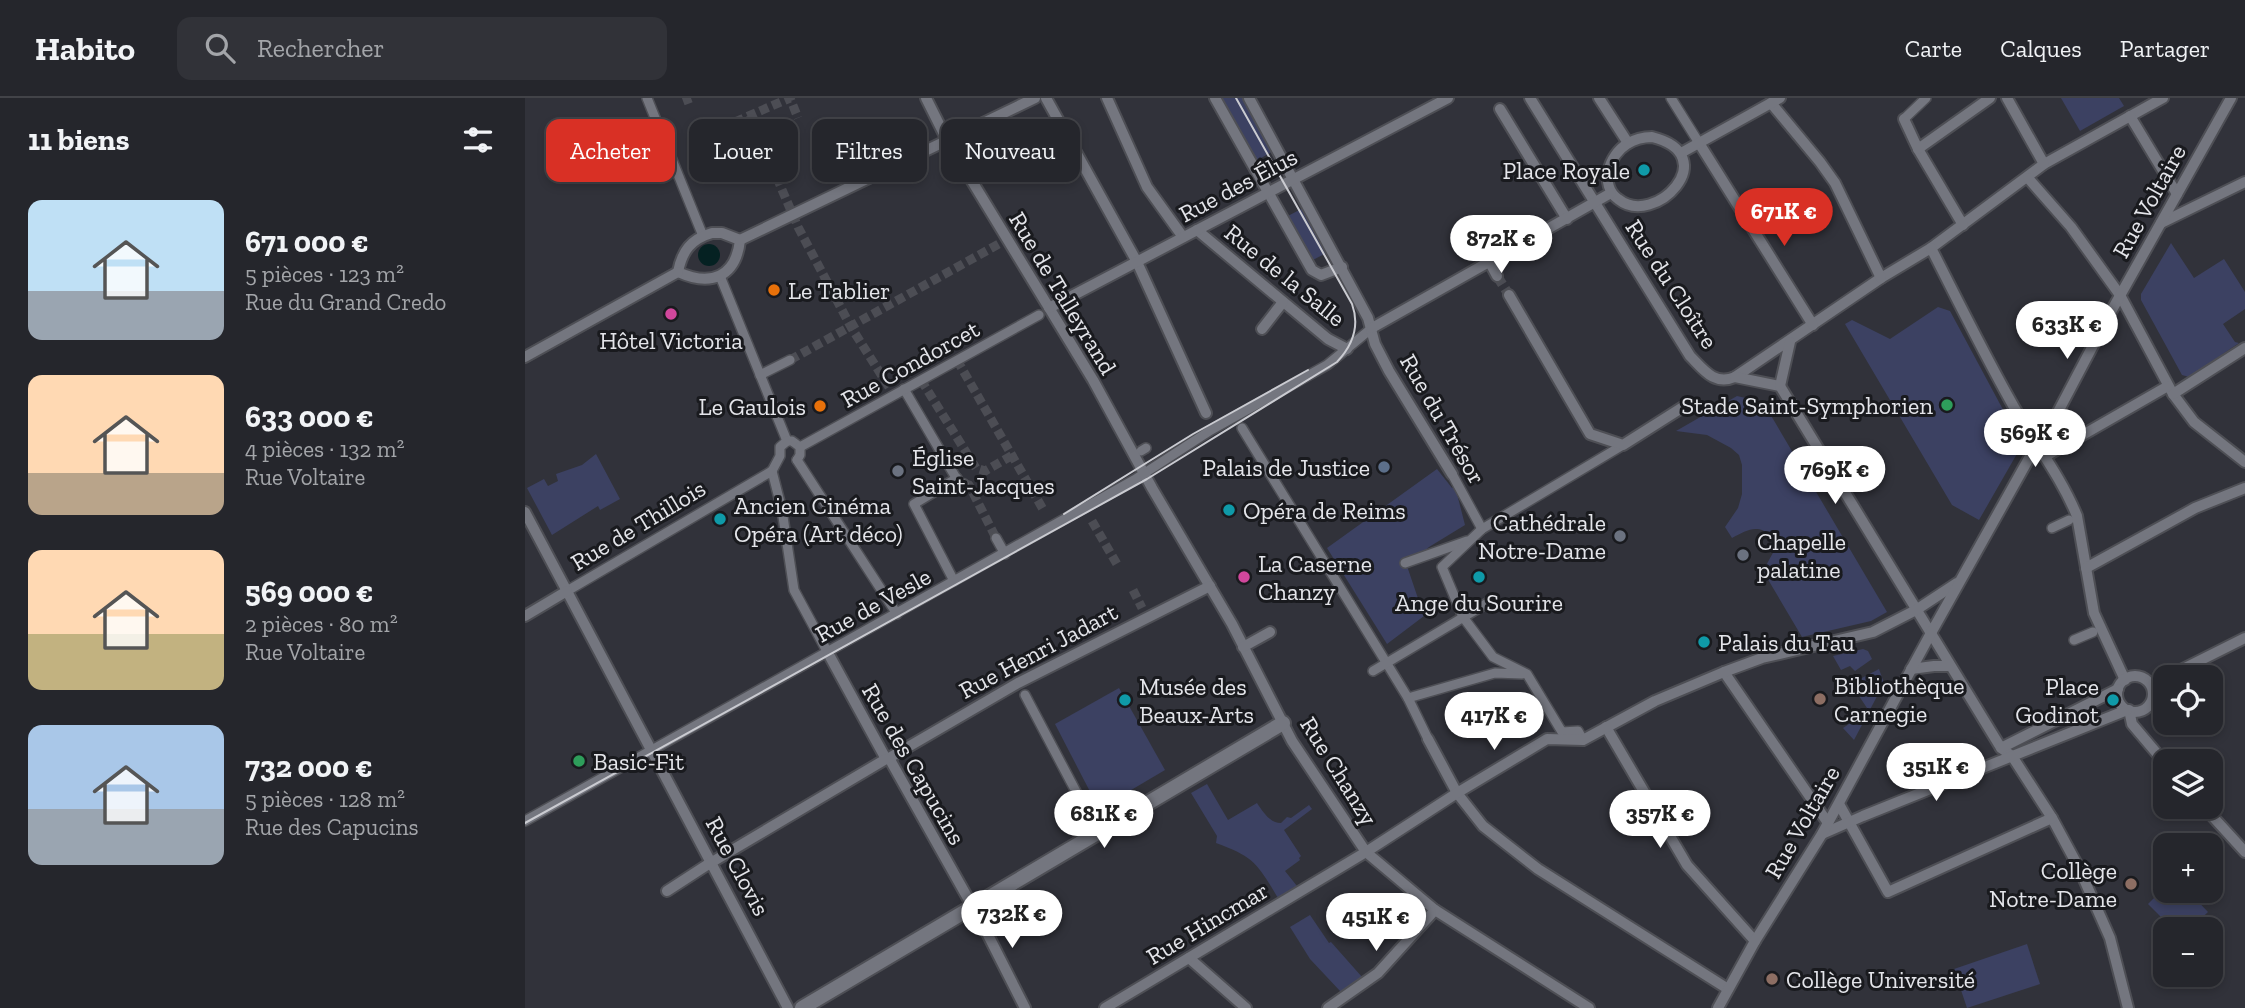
<!DOCTYPE html>
<html lang="fr">
<head>
<meta charset="utf-8">
<style>
  :root { --surface:#25262c; --page:#313238; --text:#f1f3f6; --muted:#a3a5a9; --line:#424348; --accent:#d93025 }
  body { margin:0; font-family:"Zilla Slab",serif; background:var(--page); color:var(--text); height:100vh; display:flex; flex-direction:column; font-size:26px; white-space:nowrap }
  * { box-sizing:border-box; margin:0 }
  p { font-size:23px; color:var(--muted) }
  .icon { flex:none; width:38px; height:38px; fill:none; stroke:currentColor; stroke-width:2; stroke-linecap:round; stroke-linejoin:round }
  .map { position:relative; flex:1; overflow:hidden }
  .panel { display:flex; flex-direction:column; background:var(--surface); width:525px }
  .panel>* { flex:none }
  .top-card { position:absolute; left:21px; top:21px; width:665px; height:63px; display:flex; gap:14px }
  .controls { position:absolute; left:1628px; top:567px; display:grid; gap:14px }
  .controls a { display:grid; place-items:center; width:70px; height:70px; border-radius:14px; background:var(--surface); box-shadow:0 4px 10px #0003,0 0 0 2px var(--line); font-size:35px }
  .price { position:absolute; translate:-50% -60px; padding:0 16px; border-radius:24px; background:#fff; color:#222; font-size:23px; line-height:46px; filter:drop-shadow(0 2px 4px #0008) }
  .price::after { content:''; position:absolute; left:50%; top:42px; width:21px; height:16px; margin-left:-10px; background:inherit; clip-path:polygon(0 0,100% 0,50% 100%) }
  .price.current { background:var(--accent); color:#fff }
  ul { padding:0; list-style:none }
  li { display:flex; align-items:center; gap:21px; height:175px; padding:0 28px }
  li span { display:grid; place-items:center; flex:none; width:196px; height:140px; border-radius:14px; color:#555 }
  li>.icon { margin-inline-start:auto }
  span .icon { width:84px; height:84px; fill:#fffc; stroke-width:1 }
  li b { font-size:30px }
  h2 { display:flex; justify-content:space-between; align-items:center; height:84px; padding:0 28px; font-size:30px }
  .chip { padding:0 24px; border-radius:14px; background:var(--surface); box-shadow:0 4px 10px #0003,0 0 0 2px var(--line); font-size:24px; line-height:63px }
  .chip.current { background:var(--accent); color:#fff }
  header { display:flex; align-items:center; gap:42px; box-sizing:border-box; height:98px; padding:0 35px; background:var(--surface); border-bottom:2px solid var(--line) }
  header strong { font-size:33px }
  nav { display:flex; gap:38px; margin-inline-start:auto; font-size:24px }
  .search { width:490px; height:63px; background:var(--page); display:flex; align-items:center; gap:18px; box-sizing:border-box; padding:0 24px; border-radius:14px; color:var(--muted); font-size:26px }
  main { display:flex; flex:1; min-height:0 }
  .map>svg:first-child { display:block }
  .green { fill:#3c4162 }
  .water { fill:#052122 }
  .lines { fill:none; stroke-linecap:round; stroke-linejoin:round }
  .pedestrian-tunnel { stroke:#4c4d54; stroke-width:9; stroke-dasharray:9 4.5; stroke-linecap:butt }
  .minor-tunnel { stroke:#4c4d54; stroke-width:10; stroke-dasharray:10 5; stroke-linecap:butt }
  .pedestrian-casing { stroke:#4e4f55; stroke-width:12 }
  .minor-casing { stroke:#4e4f55; stroke-width:14 }
  .tertiary-casing { stroke:#4e4f55; stroke-width:18 }
  .pedestrian { stroke:#74767f; stroke-width:9 }
  .minor { stroke:#74767f; stroke-width:10 }
  .tertiary { stroke:#74767f; stroke-width:14 }
  .tram { stroke:#cacbd1; stroke-width:2 }
  .culture-dot { fill:#0f9aa8; stroke:#191a1e; stroke-width:2.5 }
  .food-dot { fill:#e8710a; stroke:#191a1e; stroke-width:2.5 }
  .hotel-dot { fill:#d1479c; stroke:#191a1e; stroke-width:2.5 }
  .leisure-dot { fill:#2e9e5b; stroke:#191a1e; stroke-width:2.5 }
  .service-dot { fill:#5c6f8a; stroke:#191a1e; stroke-width:2.5 }
  .worship-dot { fill:#6b7280; stroke:#191a1e; stroke-width:2.5 }
  .education-dot { fill:#8d6e63; stroke:#191a1e; stroke-width:2.5 }
  .labels { text-anchor:middle; dominant-baseline:central; stroke-width:6; stroke-linejoin:round; paint-order:stroke }
  .poi-label { font-size:24px; fill:#e4e5ea; stroke:#191a1e; text-anchor:start }
  .street-label { font-size:24px; fill:#e4e5ea; stroke:#191a1e }
</style>
</head>
<body>
<header>
<strong>Habito</strong>
<div class="search"><svg class="icon" aria-label="search" viewBox="0 0 24 24"><circle cx="10" cy="10" r="6"/><path d="M15 15l6 6"/></svg>Rechercher</div>
<nav><a>Carte</a><a>Calques</a><a>Partager</a></nav>
</header>
<main>
<section class="panel">
<h2>11 biens<svg class="icon" aria-label="filters" viewBox="0 0 24 24"><path d="M4 7h16M4 17h16"/><circle cx="9" cy="7" r="2"/><circle cx="15" cy="17" r="2"/></svg></h2>
<ul>
<li><span style="background:linear-gradient(#bfe0f5 65%,#9aa5b1 0)"><svg class="icon" aria-label="home" viewBox="0 0 24 24"><path d="M3 11l9-7 9 7M6 9v11h12V9"/></svg></span><div><b>671 000 €</b><p>5 pièces · 123 m²</p><p>Rue du Grand Credo</p></div></li>
<li><span style="background:linear-gradient(#ffd9b3 70%,#b9a48a 0)"><svg class="icon" aria-label="home" viewBox="0 0 24 24"><path d="M3 11l9-7 9 7M6 9v11h12V9"/></svg></span><div><b>633 000 €</b><p>4 pièces · 132 m²</p><p>Rue Voltaire</p></div></li>
<li><span style="background:linear-gradient(#ffd9b3 60%,#c2b280 0)"><svg class="icon" aria-label="home" viewBox="0 0 24 24"><path d="M3 11l9-7 9 7M6 9v11h12V9"/></svg></span><div><b>569 000 €</b><p>2 pièces · 80 m²</p><p>Rue Voltaire</p></div></li>
<li><span style="background:linear-gradient(#a9c7e8 60%,#9aa5b1 0)"><svg class="icon" aria-label="home" viewBox="0 0 24 24"><path d="M3 11l9-7 9 7M6 9v11h12V9"/></svg></span><div><b>732 000 €</b><p>5 pièces · 128 m²</p><p>Rue des Capucins</p></div></li>
</ul>
</section>
<div class="map">
<svg width="1720" height="910" viewBox="0 0 1720 910">
  <rect width="100%" height="100%" fill="#31323a"/>
  <g class="green">
    <path d="M695,0H720L750,52L731,63Z"/>
    <path d="M1536,0H1594L1599,8L1555,33Z"/>
    <path d="M780,109L805,153L786,163L761,119Z"/>
    <path d="M1646,145L1669,180L1699,161L1720,194V211L1698,226L1710,244L1714,245L1664,279L1657,277L1616,202V196Z"/>
    <path d="M1413,209L1425,213L1497,347L1454,422L1427,407L1320,226L1327,222L1365,241Z"/>
    <path d="M1212,298L1238,304L1362,514L1346,523L1277,539L1238,473L1250,451L1246,438C1232,425 1221,433 1207,440L1200,429L1213,410L1217,396V367L1214,357L1206,350L1182,337L1151,333Z"/>
    <path d="M71,356L95,401L75,412L73,408L27,437L2,390L19,381L23,388L33,383L31,376L57,367Z"/>
    <path d="M912,371L927,390L930,388L940,427L904,449L882,468L899,518L862,546L802,450Z"/>
    <path d="M1338,551L1343,553L1347,561L1330,573L1325,568L1316,572L1308,558Z"/>
    <path d="M1354,571L1359,585L1329,642L1318,630L1330,622L1328,619L1342,610L1332,595L1338,590L1333,582Z"/>
    <path d="M594,590L640,672L574,711L530,626Z"/>
    <path d="M682,686L703,722L732,705C738,714 745,725 756,725L762,719L766,720L784,707L787,711L759,732L776,758L774,760L775,762L760,773L772,788L753,800C732,765 729,759 691,745L692,738L666,695Z"/>
    <path d="M1640,789V793H1663L1683,814L1665,831H1648L1623,806Z"/>
    <path d="M785,817L804,845L806,844L837,879L816,894L785,861L765,829Z"/>
    <path d="M1502,846L1515,886L1442,910L1429,871Z"/>
  </g>
  <circle class="water" cx="184" cy="157" r="11"/>
  <g class="lines">
    <g class="pedestrian-tunnel">
      <path d="M158,3L166,0"/>
      <path d="M225,17L273,129L326,229L369,297"/>
      <path d="M173,40L265,0L273,20"/>
      <path d="M265,262L481,142"/>
      <path d="M432,262L519,413"/>
      <path d="M396,282L451,370L460,373L488,357"/>
      <path d="M439,386L444,387L471,440"/>
      <path d="M567,423L593,468"/>
      <path d="M608,492L617,510"/>
    </g>
    <path class="minor-tunnel" d="M972,178L984,197"/>
    <g class="pedestrian-casing">
      <g id="pedestrian">
        <path d="M122,0L178,138"/>
        <path d="M1146,0L1174,45"/>
        <path d="M1379,21L1401,0"/>
        <path d="M195,178L262,343H267L275,349V357L272,362"/>
        <path d="M235,277L265,262"/>
        <path d="M379,291L434,385L439,386"/>
        <path d="M717,330L883,600L970,575L997,576"/>
        <path d="M275,349L514,217"/>
        <path d="M616,353L621,350"/>
        <path d="M272,362L372,516"/>
        <path d="M247,373L257,412L269,492L303,555"/>
        <path d="M247,373L255,358V349L262,343"/>
        <path d="M927,376L957,431"/>
        <path d="M1527,430L1544,422"/>
        <path d="M471,440L480,456"/>
        <path d="M880,465L942,443"/>
        <path d="M429,483L389,406L432,380"/>
        <path d="M42,493L247,373"/>
        <path d="M1549,542L1568,534"/>
        <path d="M848,573L969,501"/>
        <path d="M500,597L565,720"/>
        <path d="M883,600L903,641"/>
        <path d="M1058,642L1053,633L1037,634L1002,576L968,559L938,519L917,469L957,431L1098,347"/>
        <path d="M0,723L609,382L686,332L802,267L847,230"/>
      </g>
    </g>
    <g class="minor-casing">
      <g id="minor">
        <path d="M401,0L422,42L568,282L627,390L707,526L767,643L841,754L910,812L1064,910"/>
        <path d="M521,0L612,164L681,315"/>
        <path d="M582,0L622,89L658,139"/>
        <path d="M690,0L787,172L796,177L817,169"/>
        <path d="M724,0L843,220L850,246L864,273L927,376"/>
        <path d="M1005,0L1165,258C1178,271 1189,288 1210,279L1356,180L1406,150L1519,66L1638,0"/>
        <path d="M1074,0L1103,45"/>
        <path d="M1482,0L1519,66"/>
        <path d="M1246,5L1295,64L1310,85L1356,180"/>
        <path d="M975,11L1042,121"/>
        <path d="M1605,18L1652,96"/>
        <path d="M1379,21L1393,51L1438,127"/>
        <path d="M1127,39C1200,57 1130,131 1093,101C1074,87 1084,57 1102,46C1110,41 1118,39 1127,39Z"/>
        <path d="M1174,45L1288,227"/>
        <path d="M1393,51L1465,0"/>
        <path d="M1156,55L1255,0"/>
        <path d="M1503,80L1546,129L1595,197L1648,296L1669,324L1720,364"/>
        <path d="M1636,125L1720,84"/>
        <path d="M672,132L803,241L822,251"/>
        <path d="M187,135H197L215,142C211,179 186,189 153,174C157,153 166,141 187,135Z"/>
        <path d="M215,142L510,0"/>
        <path d="M1406,150C1432,201 1457,252 1485,302C1506,341 1535,376 1552,418L1569,515L1600,582"/>
        <path d="M965,165L972,178"/>
        <path d="M984,197L1065,336L1098,347L1158,309"/>
        <path d="M524,210L923,0"/>
        <path d="M847,230L1086,95"/>
        <path d="M737,231L758,204"/>
        <path d="M0,259L153,174"/>
        <path d="M1210,279L1255,288"/>
        <path d="M1255,288L1476,650L1487,658L1527,720L1554,770L1585,840L1603,910"/>
        <path d="M1255,288L1265,244"/>
        <path d="M1648,296L1720,250"/>
        <path d="M1521,358L1643,288"/>
        <path d="M0,414L263,910"/>
        <path d="M1561,470L1670,410L1720,390"/>
        <path d="M0,518L42,493"/>
        <path d="M718,549L745,534"/>
        <path d="M303,555L361,661L364,660L458,827L500,910"/>
        <path d="M1386,571L1409,568H1425"/>
        <path d="M1199,574L1303,725"/>
        <circle cx="1610" cy="596" r="18"/>
        <path d="M1642,579L1720,540"/>
        <path d="M1604,612L1607,626L1640,665"/>
        <path d="M1081,629L1162,767L1230,843"/>
        <path d="M903,641L932,695L958,728L1013,771L1203,891"/>
        <path d="M1476,650L1593,591"/>
        <path d="M364,660L493,585L685,488"/>
        <path d="M1314,706L1363,794L1527,720"/>
        <path d="M1679,709L1720,754"/>
        <path d="M1297,736L1338,718L1602,612"/>
        <path d="M142,793L182,767L361,661"/>
        <path d="M664,860L721,910"/>
        <path d="M580,910L841,754L932,695L1022,641L1058,642L1130,603L1199,574L1237,560L1348,534L1391,512L1432,485"/>
        <path d="M803,910L853,875L910,812"/>
        <path d="M1193,910L1230,843L1297,736L1406,535L1512,346L1524,331L1583,219L1706,0"/>
      </g>
    </g>
    <g class="tertiary-casing">
      <path id="tertiary" d="M277,910L758,625"/>
    </g>
    <use href="#pedestrian" class="pedestrian"/>
    <use href="#minor" class="minor"/>
    <use href="#tertiary" class="tertiary"/>
    <g class="tram">
      <path d="M539,416L668,336L783,272"/>
      <path d="M0,725L622,381L812,264C828,247 835,228 827,206L711,0"/>
    </g>
  </g>
  <g class="culture-dot">
    <circle cx="1119" cy="72" r="7"/>
    <circle cx="704" cy="412" r="7"/>
    <circle cx="195" cy="421" r="7"/>
    <circle cx="954" cy="479" r="7"/>
    <circle cx="1179" cy="544" r="7"/>
    <circle cx="600" cy="602" r="7"/>
    <circle cx="1588" cy="602" r="7"/>
  </g>
  <g class="food-dot">
    <circle cx="249" cy="192" r="7"/>
    <circle cx="295" cy="308" r="7"/>
  </g>
  <g class="hotel-dot">
    <circle cx="146" cy="216" r="7"/>
    <circle cx="719" cy="479" r="7"/>
  </g>
  <g class="leisure-dot">
    <circle cx="1422" cy="307" r="7"/>
    <circle cx="54" cy="663" r="7"/>
  </g>
  <circle class="service-dot" cx="859" cy="369" r="7"/>
  <g class="worship-dot">
    <circle cx="373" cy="373" r="7"/>
    <circle cx="1095" cy="438" r="7"/>
    <circle cx="1218" cy="457" r="7"/>
  </g>
  <g class="education-dot">
    <circle cx="1295" cy="601" r="7"/>
    <circle cx="1606" cy="786" r="7"/>
    <circle cx="1247" cy="881" r="7"/>
  </g>
  <g class="labels">
    <g class="poi-label">
      <text x="1105" y="72" text-anchor="end">Place Royale</text>
      <text x="263" y="192">Le Tablier</text>
      <text x="146" y="242" text-anchor="middle">Hôtel Victoria</text>
      <text x="1408" y="307" text-anchor="end">Stade Saint-Symphorien</text>
      <text x="281" y="308" text-anchor="end">Le Gaulois</text>
      <text x="387" y="359">Église<tspan x="387" dy="28">Saint-Jacques</tspan></text>
      <text x="845" y="369" text-anchor="end">Palais de Justice</text>
      <text x="209" y="407">Ancien Cinéma<tspan x="209" dy="28">Opéra (Art déco)</tspan></text>
      <text x="718" y="412">Opéra de Reims</text>
      <text x="1081" y="424" text-anchor="end">Cathédrale<tspan x="1081" dy="28">Notre-Dame</tspan></text>
      <text x="1232" y="443">Chapelle<tspan x="1232" dy="28">palatine</tspan></text>
      <text x="733" y="465">La Caserne<tspan x="733" dy="28">Chanzy</tspan></text>
      <text x="954" y="504" text-anchor="middle">Ange du Sourire</text>
      <text x="1193" y="544">Palais du Tau</text>
      <text x="1309" y="587">Bibliothèque<tspan x="1309" dy="28">Carnegie</tspan></text>
      <text x="614" y="588">Musée des<tspan x="614" dy="28">Beaux-Arts</tspan></text>
      <text x="1574" y="588" text-anchor="end">Place<tspan x="1574" dy="28">Godinot</tspan></text>
      <text x="68" y="663">Basic-Fit</text>
      <text x="1592" y="772" text-anchor="end">Collège<tspan x="1592" dy="28">Notre-Dame</tspan></text>
      <text x="1261" y="881">Collège Université</text>
    </g>
    <g class="street-label">
      <text transform="translate(713 87) rotate(-28)">Rue des Élus</text>
      <text transform="translate(1624 103) rotate(-61)">Rue Voltaire</text>
      <text transform="translate(760 177) rotate(39)">Rue de la Salle</text>
      <text transform="translate(1147 186) rotate(57)">Rue du Cloître</text>
      <text transform="translate(538 195) rotate(59)">Rue de Talleyrand</text>
      <text transform="translate(385 266) rotate(-29)">Rue Condorcet</text>
      <text transform="translate(918 321) rotate(60)">Rue du Trésor</text>
      <text transform="translate(113 427) rotate(-31)">Rue de Thillois</text>
      <text transform="translate(348 507) rotate(-29)">Rue de Vesle</text>
      <text transform="translate(513 553) rotate(-28)">Rue Henri Jadart</text>
      <text transform="translate(389 666) rotate(60)">Rue des Capucins</text>
      <text transform="translate(814 673) rotate(58)">Rue Chanzy</text>
      <text transform="translate(1277 724) rotate(-60)">Rue Voltaire</text>
      <text transform="translate(213 768) rotate(62)">Rue Clovis</text>
      <text transform="translate(682 825) rotate(-31)">Rue Hincmar</text>
    </g>
  </g>
</svg>
<div class="controls">
<a><svg class="icon" aria-label="locate" viewBox="0 0 24 24"><circle cx="12" cy="12" r="6"/><path d="M12 2v4M12 18v4M2 12h4M18 12h4"/></svg></a>
<a><svg class="icon" aria-label="layers" viewBox="0 0 24 24"><path d="M12 4l9 5-9 5-9-5zM3 14l9 5 9-5"/></svg></a>
<a>+</a>
<a>−</a>
</div>
<b class="price current" style="left:1259px;top:150px">671K €</b>
<b class="price" style="left:976px;top:177px">872K €</b>
<b class="price" style="left:1542px;top:263px">633K €</b>
<b class="price" style="left:1510px;top:371px">569K €</b>
<b class="price" style="left:1310px;top:408px">769K €</b>
<b class="price" style="left:969px;top:654px">417K €</b>
<b class="price" style="left:1411px;top:705px">351K €</b>
<b class="price" style="left:579px;top:752px">681K €</b>
<b class="price" style="left:1135px;top:752px">357K €</b>
<b class="price" style="left:487px;top:852px">732K €</b>
<b class="price" style="left:851px;top:855px">451K €</b>
<div class="top-card">
<a class="chip current">Acheter</a>
<a class="chip">Louer</a>
<a class="chip">Filtres</a>
<a class="chip">Nouveau</a>
</div>
</div>
</main>
</body>
</html>
